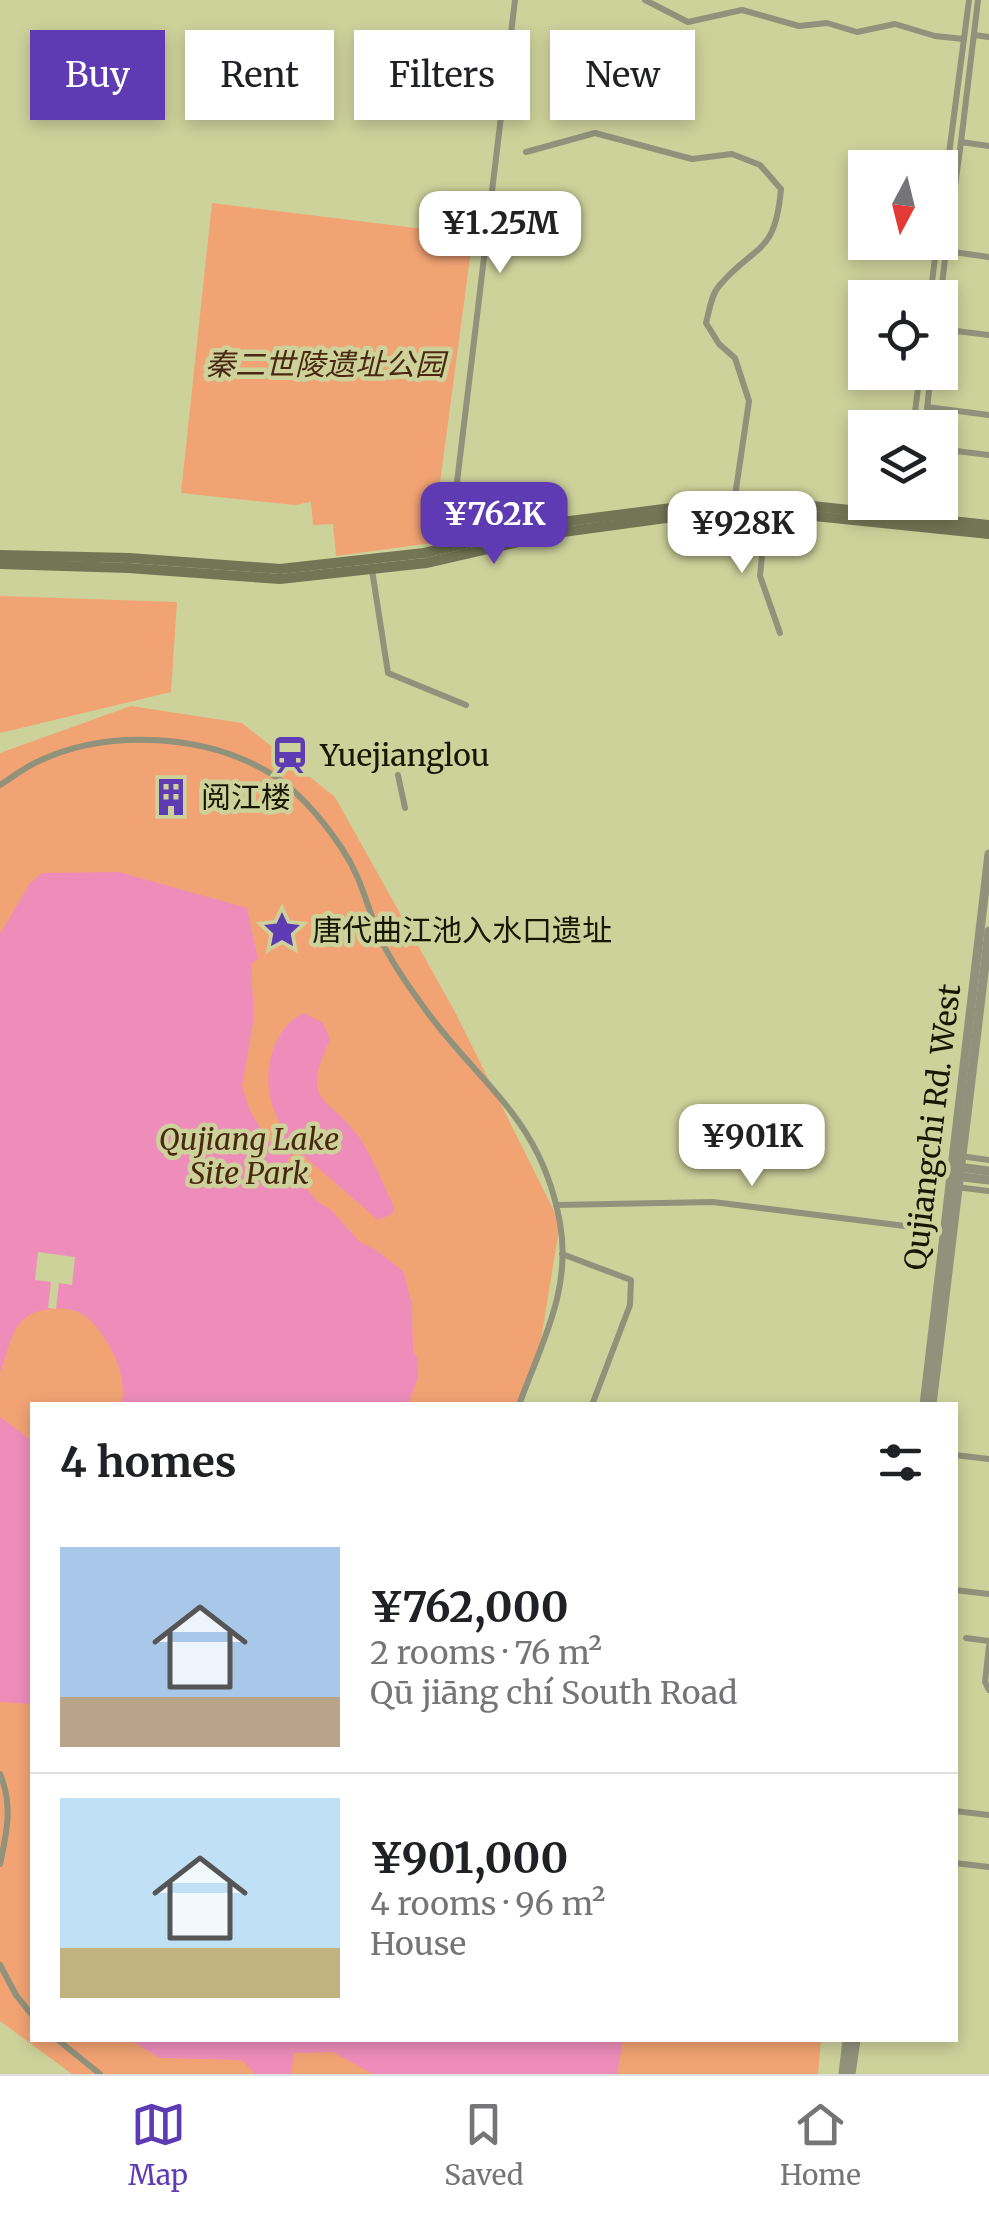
<!DOCTYPE html>
<html lang="en">
<head>
<meta charset="utf-8">
<style>
  :root { --surface:#fff; --page:#f2f2f2; --text:#202124; --muted:#757577; --line:#e0e0e0; --accent:#5f3bb3 }
  body { margin:0; font-family:Merriweather,"Noto Sans SC",serif; background:var(--page); color:var(--text); height:100vh; display:flex; flex-direction:column; font-size:38px; white-space:nowrap }
  * { box-sizing:border-box; margin:0 }
  p { font-size:32px; color:var(--muted) }
  .icon { flex:none; width:55px; height:55px; fill:none; stroke:currentColor; stroke-width:2; stroke-linecap:round; stroke-linejoin:round }
  .map { position:relative; flex:1; overflow:hidden }
  .side { position:absolute; left:30px; top:1402px; width:928px; height:640px; display:flex; flex-direction:column; background:var(--surface); border-radius:0px; box-shadow:0 5px 15px #0003 }
  .side>* { flex:none }
  .top-card { position:absolute; left:30px; top:30px; width:930px; height:90px; display:flex; gap:20px }
  .needle { width:65px; rotate:187deg }
  .fabs { position:absolute; left:848px; top:150px; display:grid; gap:20px }
  .fabs a { display:grid; place-items:center; width:110px; height:110px; border-radius:0px; background:var(--surface); box-shadow:0 5px 15px #0003; font-size:50px }
  .price { position:absolute; translate:-50% -85px; padding:0 22px; border-radius:20px; background:#fff; color:#222; font-size:32px; line-height:65px; filter:drop-shadow(0 2px 5px #0008) }
  .price::after { content:''; position:absolute; left:50%; top:60px; width:30px; height:22px; margin-left:-15px; background:inherit; clip-path:polygon(0 0,100% 0,50% 100%) }
  .price.active { background:var(--accent); color:#fff }
  ul { padding:0; list-style:none }
  li { display:flex; align-items:center; gap:30px; height:250px; padding:0 30px }
  li+li { border-top:2px solid var(--line) }
  li span { display:grid; place-items:center; flex:none; width:280px; height:200px; border-radius:0px; color:#555 }
  li>.icon { margin-inline-start:auto }
  span .icon { width:120px; height:120px; fill:#fffc; stroke-width:1 }
  li b { font-size:42px }
  h2 { display:flex; justify-content:space-between; align-items:center; height:120px; padding:0 30px; font-size:42px }
  .tag { padding:0 35px; border-radius:0px; background:var(--surface); box-shadow:0 5px 15px #0003; font-size:35px; line-height:90px }
  .tag.active { background:var(--accent); color:#fff }
  .menu { display:flex; justify-content:space-around; align-items:center; height:140px; border-top:2px solid var(--line); background:var(--surface); font-size:28px; color:var(--muted) }
  .menu a { display:grid; justify-items:center; gap:5px }
  .menu .active { color:var(--accent) }
  .map>svg:first-child { display:block }
  .green { fill:#f2a374 }
  .water { fill:#ee8dba }
  .pier { fill:#cdd19a }
  .lines { fill:none; stroke-linecap:round; stroke-linejoin:round }
  .minor { stroke:#90927b; stroke-width:6 }
  .tertiary { stroke:#90927b; stroke-width:9 }
  .secondary { stroke:#737654; stroke-width:10 }
  .labels { text-anchor:middle; dominant-baseline:central; stroke-width:9; stroke-linejoin:round; paint-order:stroke }
  .park-label { font-size:30px; font-style:italic; fill:#4b2811; stroke:#cdd19a }
  .poi-label { font-size:30px; fill:#171804; stroke:#cdd19a; text-anchor:start }
  .street-label { font-size:30px; fill:#171804; stroke:#cdd19a }
</style>
</head>
<body>
<div class="map">
<svg width="989" height="2074" viewBox="0 0 989 2074">
  <rect width="100%" height="100%" fill="#cdd19a"/>
  <g class="green">
    <path d="M212,203L473,235L432,543L336,556L333,524L313,525L311,502L295,505L181,493Z"/>
    <path d="M0,596L177,602L171,692L0,733Z"/>
    <path d="M131,706L242,723L335,797L455,1012L560,1223L538,1358L522,1405H32V2040H821L818,2074H72L0,2021V753Z"/>
  </g>
  <g class="water">
    <path d="M119,872L247,908L258,959L251,964L254,1018L242,1086L250,1111L269,1142L284,1134C279,1121 272,1108 270,1096C264,1065 275,1026 304,1013L323,1023L330,1039C301,1105 324,1091 359,1137C369,1150 386,1190 394,1207L392,1214L378,1220L297,1150L287,1160L291,1171L317,1201L331,1210L360,1242L376,1250L403,1271L412,1304L413,1350L417,1358L418,1377L408,1405H121C129,1378 110,1340 91,1321C74,1303 36,1305 21,1322C10,1333 7,1357 0,1372V934L30,883L42,873Z"/>
    <path d="M0,1417L32,1441V1704L0,1702Z"/>
    <path d="M130,2040H623L617,2074H373L333,2052L294,2053L291,2074H255L242,2060L160,2058Z"/>
  </g>
  <path class="pier" d="M38,1252L75,1257L72,1285L59,1283L56,1309L48,1308L51,1282L35,1280Z"/>
  <g class="lines">
    <g class="minor">
      <path d="M645,0L688,22L742,10L799,26L827,23L857,32L895,24L935,36L964,39"/>
      <path d="M974,35L989,37"/>
      <path d="M961,142L978,0"/>
      <path d="M526,152L595,133L692,159L732,154L760,165L781,189C775,257 755,243 719,286C711,295 709,312 706,323L719,344L735,358L749,401L734,503"/>
      <path d="M940,223L969,0"/>
      <path d="M946,251L961,142L989,146"/>
      <path d="M930,298L937,242"/>
      <path d="M940,301L946,251L989,257"/>
      <path d="M940,329L989,335"/>
      <path d="M927,407L989,415"/>
      <path d="M913,428L920,372"/>
      <path d="M925,428L931,372"/>
      <path d="M940,449L989,455"/>
      <path d="M766,512L760,576L780,633"/>
      <path d="M903,514L904,502"/>
      <path d="M463,547L455,499L515,0"/>
      <path d="M372,570L388,673L466,705"/>
      <path d="M398,775L405,808"/>
      <path d="M0,785C13,777 25,767 39,761C109,728 208,734 273,775C299,792 324,822 341,847C364,881 367,910 383,944C393,964 407,984 420,1002C476,1083 541,1115 560,1223C572,1290 541,1344 519,1405"/>
      <path d="M960,1156L989,1160"/>
      <path d="M956,1187L989,1191"/>
      <path d="M556,1205L713,1202L945,1231"/>
      <path d="M562,1254L631,1280L630,1305L592,1405"/>
      <path d="M955,1455L989,1459"/>
      <path d="M955,1590L989,1594"/>
      <path d="M966,1638L989,1641"/>
      <path d="M989,1646L985,1682L989,1690"/>
      <path d="M0,1774C13,1805 7,1832 0,1864"/>
      <path d="M955,1811L989,1815"/>
      <path d="M955,1863L989,1867"/>
      <path d="M0,1965L16,1995L32,2015"/>
      <path d="M58,2040L100,2074"/>
    </g>
    <g class="tertiary">
      <path d="M957,1167L989,1171"/>
      <path d="M954,1176L989,1180"/>
      <path d="M924,1405L989,854"/>
      <path d="M932,1405L989,931"/>
      <path d="M843,2074L847,2040"/>
      <path d="M851,2074L856,2040"/>
    </g>
    <g class="secondary">
      <path d="M0,555L129,558L280,569L424,553L562,522L687,506L766,501L989,525"/>
      <path d="M0,564L128,568L280,579L426,563L563,532L688,515L766,511L989,534"/>
    </g>
  </g>
  <defs>
    <g id="station-bare" transform="scale(3)"><path d="M-3-6H3Q5-6 5-4V2Q5 4 3 4L4.5 6H3L1.5 4h-3L-3 6H-4.5L-3 4Q-5 4-5 2V-4Q-5-6-3-6ZM-3.5-4v3h7v-3ZM-3.5 1v1.5H-2V1ZM2 1v1.5H3.5V1Z" fill="#5f3bb3" stroke="#cdd19a" stroke-width="2.5" paint-order="stroke"/></g>
    <g id="building-bare" transform="scale(3)"><path d="M-4-6H4V6H1V3H-1V6H-4ZM-2.5-4.3h1.7v1.8h-1.7ZM.8-4.3h1.7v1.8H.8ZM-2.5-1h1.7V.8h-1.7ZM.8-1h1.7V.8H.8Z" fill="#5f3bb3" stroke="#cdd19a" stroke-width="2.5" paint-order="stroke"/></g>
    <g id="sight-bare" transform="scale(3)"><path d="M0-6L1.8-2.2L6-1.7L2.9 1.2L3.7 5.4L0 3.3L-3.7 5.4L-2.9 1.2L-6-1.7L-1.8-2.2Z" fill="#5f3bb3" stroke="#cdd19a" stroke-width="2.5" paint-order="stroke"/></g>
  </defs>
  <g fill-rule="evenodd">
    <use href="#station-bare" x="290" y="755"/>
    <use href="#building-bare" x="171" y="797"/>
    <use href="#sight-bare" x="282" y="930"/>
  </g>
  <g class="labels">
    <g class="park-label">
      <text x="325" y="364">秦二世陵遗址公园</text>
      <text x="249" y="1139">Qujiang Lake<tspan x="249" dy="34">Site Park</tspan></text>
    </g>
    <g class="poi-label">
      <text x="320" y="755">Yuejianglou</text>
      <text x="201" y="797">阅江楼</text>
      <text x="312" y="930">唐代曲江池入水口遗址</text>
    </g>
    <g class="street-label">
      <text transform="translate(932 1127) rotate(-83)">Qujiangchi Rd. West</text>
    </g>
  </g>
</svg>
<div class="fabs">
<a><svg class="needle" viewBox="-14 -14 28 28"><path d="M0-13l5 13h-10z" fill="#e53935"/><path d="M0 13l5-13h-10z" fill="#757577"/></svg></a>
<a><svg class="icon" aria-label="locate" viewBox="0 0 24 24"><circle cx="12" cy="12" r="6"/><path d="M12 2v4M12 18v4M2 12h4M18 12h4"/></svg></a>
<a><svg class="icon" aria-label="layers" viewBox="0 0 24 24"><path d="M12 4l9 5-9 5-9-5zM3 14l9 5 9-5"/></svg></a>
</div>
<b class="price" style="left:500px;top:276px">¥1.25M</b>
<b class="price active" style="left:494px;top:567px">¥762K</b>
<b class="price" style="left:742px;top:576px">¥928K</b>
<b class="price" style="left:752px;top:1189px">¥901K</b>
<div class="top-card">
<a class="tag active">Buy</a>
<a class="tag">Rent</a>
<a class="tag">Filters</a>
<a class="tag">New</a>
</div>
<section class="side">
<h2>4 homes<svg class="icon" aria-label="filters" viewBox="0 0 24 24"><path d="M4 7h16M4 17h16"/><circle cx="9" cy="7" r="2"/><circle cx="15" cy="17" r="2"/></svg></h2>
<ul>
<li><span style="background:linear-gradient(#a9c7e8 75%,#b9a48a 0)"><svg class="icon" aria-label="home" viewBox="0 0 24 24"><path d="M3 11l9-7 9 7M6 9v11h12V9"/></svg></span><div><b>¥762,000</b><p>2 rooms · 76 m²</p><p>Qū jiāng chí South Road</p></div></li>
<li><span style="background:linear-gradient(#bfe0f5 75%,#c2b280 0)"><svg class="icon" aria-label="home" viewBox="0 0 24 24"><path d="M3 11l9-7 9 7M6 9v11h12V9"/></svg></span><div><b>¥901,000</b><p>4 rooms · 96 m²</p><p>House</p></div></li>
</ul>
</section>
</div>
<nav class="menu">
<a class="active"><svg class="icon" aria-label="map" viewBox="0 0 24 24"><path d="M3 6l6-2 6 2 6-2v14l-6 2-6-2-6 2zM9 4v14M15 6v14"/></svg>Map</a>
<a><svg class="icon" aria-label="saved" viewBox="0 0 24 24"><path d="M7 4h10v16l-5-4-5 4z"/></svg>Saved</a>
<a><svg class="icon" aria-label="home" viewBox="0 0 24 24"><path d="M3 11l9-7 9 7M6 9v11h12V9"/></svg>Home</a>
</nav>
</body>
</html>
